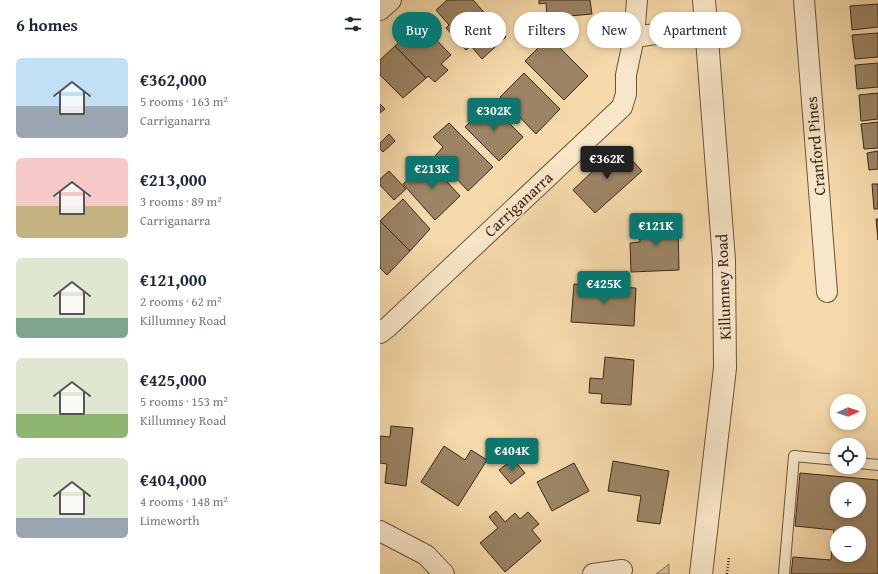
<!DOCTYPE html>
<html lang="en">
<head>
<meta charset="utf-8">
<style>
  :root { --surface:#fff; --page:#f2f2f3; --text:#1f2937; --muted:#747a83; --accent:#0f766e }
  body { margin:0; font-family:"Gentium Book Plus",serif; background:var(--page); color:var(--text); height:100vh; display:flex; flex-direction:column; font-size:15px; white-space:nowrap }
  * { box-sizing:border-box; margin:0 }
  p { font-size:13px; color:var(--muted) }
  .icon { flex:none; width:22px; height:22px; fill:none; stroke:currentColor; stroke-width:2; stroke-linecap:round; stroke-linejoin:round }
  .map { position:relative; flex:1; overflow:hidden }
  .side { display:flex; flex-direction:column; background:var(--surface); width:380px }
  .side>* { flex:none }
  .guide { position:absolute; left:12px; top:12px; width:380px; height:36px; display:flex; gap:8px }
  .needle { width:26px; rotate:87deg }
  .buttons { position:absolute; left:450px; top:394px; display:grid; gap:8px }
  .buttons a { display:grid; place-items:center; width:36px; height:36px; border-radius:50%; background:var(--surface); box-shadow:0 2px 6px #0003; font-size:20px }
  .price { position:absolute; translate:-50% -34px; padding:0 9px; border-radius:4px; background:var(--accent); color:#fff; font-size:13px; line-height:26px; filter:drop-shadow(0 1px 2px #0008) }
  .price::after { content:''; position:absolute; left:50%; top:24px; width:12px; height:9px; margin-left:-6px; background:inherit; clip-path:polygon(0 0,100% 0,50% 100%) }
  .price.current { background:#222; color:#fff }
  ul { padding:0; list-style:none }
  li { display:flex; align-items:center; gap:12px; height:100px; padding:0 16px }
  li span { display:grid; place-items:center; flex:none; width:112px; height:80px; border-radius:6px; color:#555 }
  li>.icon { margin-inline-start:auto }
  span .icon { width:48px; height:48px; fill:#fffc; stroke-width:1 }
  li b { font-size:17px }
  h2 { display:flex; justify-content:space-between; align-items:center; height:48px; padding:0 16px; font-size:17px }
  .chip { padding:0 14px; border-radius:18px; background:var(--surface); box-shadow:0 2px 6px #0003; font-size:14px; line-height:36px }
  .chip.current { background:var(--accent); color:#fff }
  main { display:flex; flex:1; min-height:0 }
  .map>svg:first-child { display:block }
  .green { fill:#d6bb92; stroke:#897256 }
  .building { fill:#9c8465; stroke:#3c281b; fill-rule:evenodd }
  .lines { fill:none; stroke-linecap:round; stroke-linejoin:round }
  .service-casing { stroke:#6a543f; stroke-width:12 }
  .minor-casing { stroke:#6a543f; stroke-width:22 }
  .tertiary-casing { stroke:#6a543f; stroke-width:24 }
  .path { stroke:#3c281b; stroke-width:2.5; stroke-dasharray:1 2; stroke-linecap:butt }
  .service { stroke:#f8e6c8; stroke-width:10 }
  .minor { stroke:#f8e6c8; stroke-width:20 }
  .tertiary { stroke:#f8e6c8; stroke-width:22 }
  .labels { text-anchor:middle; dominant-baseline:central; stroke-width:3.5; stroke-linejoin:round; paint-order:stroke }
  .street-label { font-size:16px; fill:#3c281b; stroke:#f8e6c8 }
</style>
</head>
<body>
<main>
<section class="side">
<h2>6 homes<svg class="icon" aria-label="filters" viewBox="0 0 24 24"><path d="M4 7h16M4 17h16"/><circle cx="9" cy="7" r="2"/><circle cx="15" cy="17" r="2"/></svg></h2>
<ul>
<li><span style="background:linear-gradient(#bfe0f5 60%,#9aa5b1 0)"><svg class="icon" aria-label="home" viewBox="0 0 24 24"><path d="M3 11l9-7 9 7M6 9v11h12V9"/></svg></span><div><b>€362,000</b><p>5 rooms · 163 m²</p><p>Carriganarra</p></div></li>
<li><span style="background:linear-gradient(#f6c9c9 60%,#c2b280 0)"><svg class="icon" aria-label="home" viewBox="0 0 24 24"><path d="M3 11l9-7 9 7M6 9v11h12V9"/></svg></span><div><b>€213,000</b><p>3 rooms · 89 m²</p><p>Carriganarra</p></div></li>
<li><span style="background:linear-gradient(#dfe7d0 75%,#7fa58c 0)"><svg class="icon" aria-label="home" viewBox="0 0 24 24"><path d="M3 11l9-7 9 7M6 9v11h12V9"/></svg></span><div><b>€121,000</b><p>2 rooms · 62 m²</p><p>Killumney Road</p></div></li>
<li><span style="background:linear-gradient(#dfe7d0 70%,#8fb573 0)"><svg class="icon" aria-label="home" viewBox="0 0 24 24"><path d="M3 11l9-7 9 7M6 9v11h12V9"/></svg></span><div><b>€425,000</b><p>5 rooms · 153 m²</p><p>Killumney Road</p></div></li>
<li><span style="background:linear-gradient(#dfe7d0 75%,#9aa5b1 0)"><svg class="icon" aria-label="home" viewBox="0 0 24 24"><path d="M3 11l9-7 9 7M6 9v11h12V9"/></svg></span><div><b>€404,000</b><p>4 rooms · 148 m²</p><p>Limeworth</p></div></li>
</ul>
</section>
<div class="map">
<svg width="498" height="574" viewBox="0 0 498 574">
  <rect width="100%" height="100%" fill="#f5d9aa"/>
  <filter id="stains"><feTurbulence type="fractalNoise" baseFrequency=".005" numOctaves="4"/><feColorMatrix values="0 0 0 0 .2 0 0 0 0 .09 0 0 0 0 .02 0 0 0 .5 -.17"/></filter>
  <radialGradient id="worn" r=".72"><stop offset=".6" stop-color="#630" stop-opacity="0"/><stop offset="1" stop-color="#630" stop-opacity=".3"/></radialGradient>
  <path class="green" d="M289,564V574H276Z"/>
  <g class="building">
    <path d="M67,0H93L126,37L102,59L91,46L86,50L66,28L69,25L56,10Z"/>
    <path d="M159,0H210L212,14L167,18L166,3L159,4Z"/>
    <path d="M498,4V27L472,30L470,6Z"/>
    <path d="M165,16V23L144,25L143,18Z"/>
    <path d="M41,24L71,55L61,64L68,70L55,82L48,76L46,78L15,46Z"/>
    <path d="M163,31L208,76L184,100L145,61L158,48L152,43Z"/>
    <path d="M498,33V57L475,59L472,35Z"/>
    <path d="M15,46L46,78L23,98L0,75V60Z"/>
    <path d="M498,63V87L477,89L475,65Z"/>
    <path d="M144,73L180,109L156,134L120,97Z"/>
    <path d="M498,93V119L481,121L479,95Z"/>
    <path d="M109,103L143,137L119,161L85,127Z"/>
    <path d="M0,104L5,109L0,113Z"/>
    <path d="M498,122V148L484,149L481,124Z"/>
    <path d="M69,123L113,167L88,191L55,156L63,147L53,137Z"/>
    <path d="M9,134L15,141L3,152L0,149V143Z"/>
    <path d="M239,146L262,171L215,213L193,190Z"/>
    <path d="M498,151V169L489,170L487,153Z"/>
    <path d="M48,161L80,196L55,220L23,184Z"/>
    <path d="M9,171L26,189L14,200L0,185V179Z"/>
    <path d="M492,184H498V209H494Z"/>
    <path d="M23,199L50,229L30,251L0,221Z"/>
    <path d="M496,219H498V240Z"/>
    <path d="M258,220H298L299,270L251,272L250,243L260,242Z"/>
    <path d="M0,221L30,251L7,275L0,268Z"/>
    <path d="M194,284L256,288L254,326L191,322Z"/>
    <path d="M225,357L254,360L251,405L221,403L222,394L209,393L210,378L223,379Z"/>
    <path d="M11,426L33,428L26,486L5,483L7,464L0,463V436L10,437Z"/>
    <path d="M64,446L85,460L91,450L107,460L78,506L41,482Z"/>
    <path d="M133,459L145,473L131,484L119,470Z"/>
    <path d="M233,461L289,471L280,524L257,521L261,496L228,491Z"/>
    <path d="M194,463L209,491L172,511L157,482Z"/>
    <path d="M420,473L498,480V574H411L413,557L451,560L454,530L415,526ZM457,489H479V511H457ZM457,533H479V555H457Z"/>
    <path d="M116,511L125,522L135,513L140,519L148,512L159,524L152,530L161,541L125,572L100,543L118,528L109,517Z"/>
  </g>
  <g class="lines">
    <g class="service-casing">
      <g id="service">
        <path d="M479,463L498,465"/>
        <path d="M404,574L414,456L457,460"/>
      </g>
    </g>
    <g class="minor-casing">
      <g id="minor">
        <path d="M424,0L447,292"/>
        <path d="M0,10L11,0"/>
        <path d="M254,37L327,27"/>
        <path d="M0,333L8,327L242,107L246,94V75L254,37L257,0"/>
        <path d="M0,531L46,555L64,574"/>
        <path d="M213,574L242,570"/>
      </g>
    </g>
    <g class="tertiary-casing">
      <path id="tertiary" d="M321,574L345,368L344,260L324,0"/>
    </g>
    <path class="path" d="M347,574L349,557"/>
    <use href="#service" class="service"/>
    <use href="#minor" class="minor"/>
    <use href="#tertiary" class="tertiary"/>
  </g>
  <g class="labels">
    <g class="street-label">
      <text transform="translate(435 146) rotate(-95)">Cranford Pines</text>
      <text transform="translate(138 204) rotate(-43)">Carriganarra</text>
      <text transform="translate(343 287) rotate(-92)">Killumney Road</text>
    </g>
  </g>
  <rect width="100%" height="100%" filter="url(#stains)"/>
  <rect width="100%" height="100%" fill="url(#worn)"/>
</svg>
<div class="buttons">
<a><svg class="needle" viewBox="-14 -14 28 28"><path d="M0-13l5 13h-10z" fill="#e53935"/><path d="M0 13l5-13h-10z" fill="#747a83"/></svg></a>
<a><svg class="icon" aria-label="locate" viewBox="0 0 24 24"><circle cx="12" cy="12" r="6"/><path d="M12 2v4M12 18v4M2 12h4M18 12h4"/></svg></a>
<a>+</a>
<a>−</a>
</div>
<b class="price" style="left:114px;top:132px">€302K</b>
<b class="price current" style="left:227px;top:180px">€362K</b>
<b class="price" style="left:52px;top:190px">€213K</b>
<b class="price" style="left:276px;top:247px">€121K</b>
<b class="price" style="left:224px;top:305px">€425K</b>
<b class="price" style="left:132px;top:472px">€404K</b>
<div class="guide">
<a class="chip current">Buy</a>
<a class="chip">Rent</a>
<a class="chip">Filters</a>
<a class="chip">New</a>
<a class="chip">Apartment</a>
</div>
</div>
</main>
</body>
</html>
